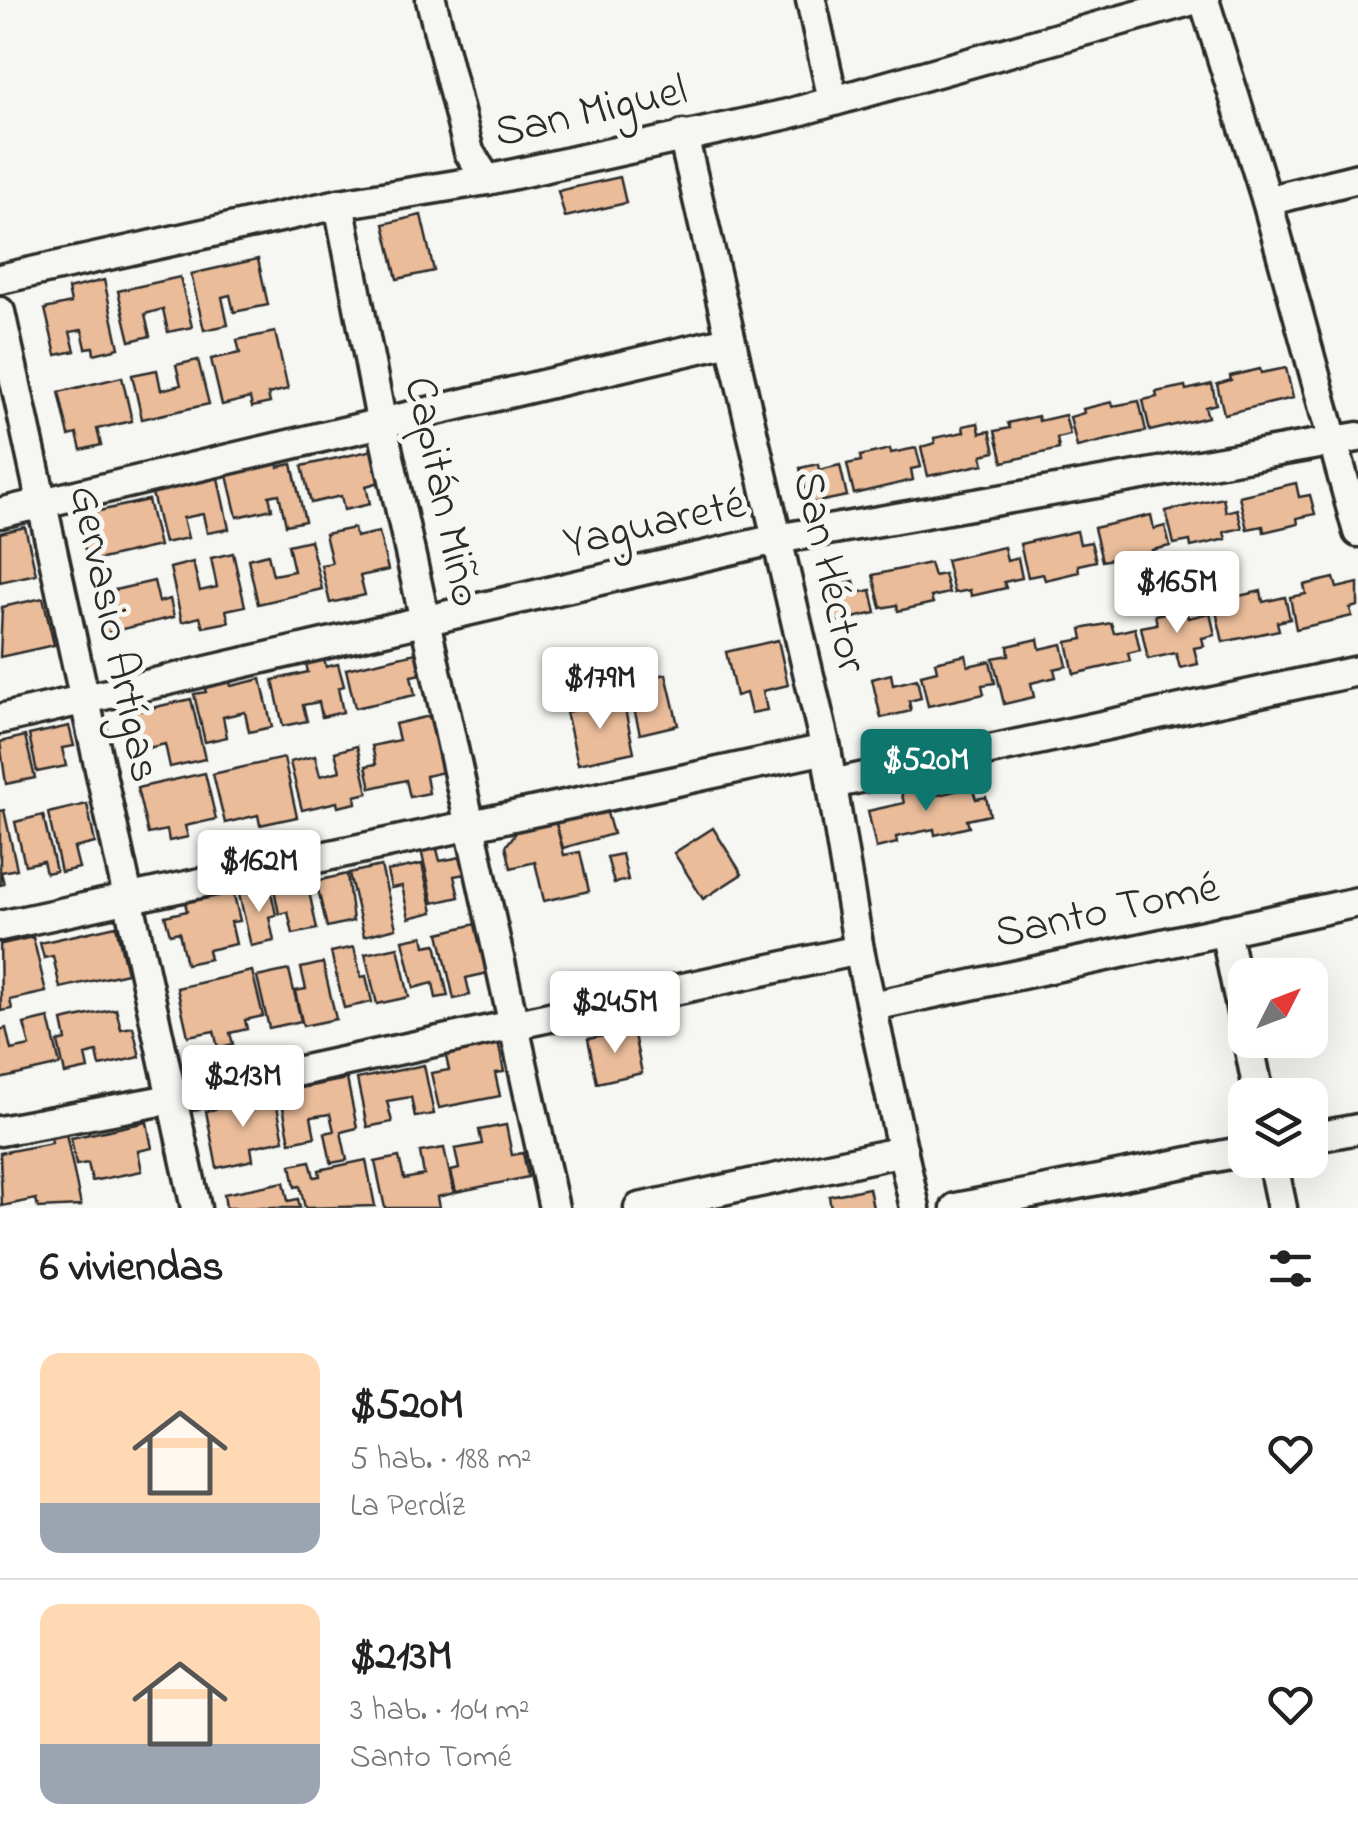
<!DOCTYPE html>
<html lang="es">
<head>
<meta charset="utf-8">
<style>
  :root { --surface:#fff; --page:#f2f2f2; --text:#222; --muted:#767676; --line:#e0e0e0; --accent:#0f766e }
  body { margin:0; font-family:"Indie Flower",sans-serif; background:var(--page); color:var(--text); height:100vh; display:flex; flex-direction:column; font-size:38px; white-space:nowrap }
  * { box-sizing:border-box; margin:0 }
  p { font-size:32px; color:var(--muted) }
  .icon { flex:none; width:55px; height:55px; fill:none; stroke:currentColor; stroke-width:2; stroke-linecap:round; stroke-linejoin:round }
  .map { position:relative; height:1208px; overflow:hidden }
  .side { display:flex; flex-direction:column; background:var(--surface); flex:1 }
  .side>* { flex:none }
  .needle { width:65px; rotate:48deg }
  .fabs { position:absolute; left:1228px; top:958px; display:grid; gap:20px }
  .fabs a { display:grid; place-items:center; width:100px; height:100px; border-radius:20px; background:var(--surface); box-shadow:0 10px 40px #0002; font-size:50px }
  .price { position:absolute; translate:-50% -85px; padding:0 22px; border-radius:10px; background:#fff; color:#222; font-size:32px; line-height:65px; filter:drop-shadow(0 2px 5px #0008) }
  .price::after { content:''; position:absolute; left:50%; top:60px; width:30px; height:22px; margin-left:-15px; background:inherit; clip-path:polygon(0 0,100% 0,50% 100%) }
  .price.on { background:var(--accent); color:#fff }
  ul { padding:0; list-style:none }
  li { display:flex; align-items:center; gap:30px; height:250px; padding:0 40px }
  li+li { border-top:2px solid var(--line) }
  li span { display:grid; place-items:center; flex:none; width:280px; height:200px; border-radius:20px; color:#555 }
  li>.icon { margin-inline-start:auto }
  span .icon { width:120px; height:120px; fill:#fffc; stroke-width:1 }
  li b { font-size:42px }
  h2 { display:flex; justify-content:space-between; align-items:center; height:120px; padding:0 40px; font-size:42px }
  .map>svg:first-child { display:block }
  .building { fill:#eabc9a; stroke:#2b2b2b; stroke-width:2.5 }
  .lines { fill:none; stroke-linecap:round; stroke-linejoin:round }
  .minor-casing { stroke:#2b2b2b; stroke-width:35 }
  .minor { stroke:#f6f6f2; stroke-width:28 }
  .labels { text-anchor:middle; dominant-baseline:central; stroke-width:10; stroke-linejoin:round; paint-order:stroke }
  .street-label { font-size:45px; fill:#2b2b2b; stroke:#f6f6f2 }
</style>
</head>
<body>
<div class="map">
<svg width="1358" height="1208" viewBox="0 0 1358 1208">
  <rect width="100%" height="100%" fill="#f6f6f2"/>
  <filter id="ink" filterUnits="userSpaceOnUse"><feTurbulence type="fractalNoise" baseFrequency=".01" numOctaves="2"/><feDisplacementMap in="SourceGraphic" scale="20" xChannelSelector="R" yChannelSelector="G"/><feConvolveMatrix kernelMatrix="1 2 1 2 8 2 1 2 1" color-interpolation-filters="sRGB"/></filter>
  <g filter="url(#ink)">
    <g class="building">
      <path d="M620,177L626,203L565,217L558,191Z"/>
      <path d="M421,215L434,271L397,279L384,224Z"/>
      <path d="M258,259L268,305L234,312L230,295L222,297L228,325L204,330L191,274Z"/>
      <path d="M180,277L192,327L168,332L163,309L145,314L150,336L130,341L118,291Z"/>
      <path d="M104,280L119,348L94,354L93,347L86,348L82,330L70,332L75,351L56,355L45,309L71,303L68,289Z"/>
      <path d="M275,332L288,389L268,394L270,403L252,407L250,398L222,405L211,359L240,353L237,340Z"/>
      <path d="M198,360L209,404L142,419L132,375L157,370L161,390L181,385L176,365Z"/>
      <path d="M1286,368L1293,398L1224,414L1217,384L1231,380L1230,376L1260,369L1261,373Z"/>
      <path d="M122,377L132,421L97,429L101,445L81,450L77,434L69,436L59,392Z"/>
      <path d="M1212,384L1216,404L1205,407L1208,417L1150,431L1143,400L1157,397L1156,392L1185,386L1186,390Z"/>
      <path d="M1139,401L1146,431L1077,447L1070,417L1084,413L1083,409L1112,402L1113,406Z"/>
      <path d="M1065,415L1070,435L1057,438L1059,449L1003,462L995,431L1010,428L1008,423L1038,416L1039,421Z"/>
      <path d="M978,423L980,433L990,431L995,452L982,455L984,464L928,476L921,447L935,443L934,438L964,432L963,426Z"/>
      <path d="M916,448L921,467L911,469L913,480L854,494L847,464L861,461L860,456L890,449L891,453Z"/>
      <path d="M373,450L380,482L366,486L370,504L344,510L341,496L311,503L302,466Z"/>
      <path d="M276,455L278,467L292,464L305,521L286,525L279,494L269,496L272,509L237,517L225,467Z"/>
      <path d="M818,464L819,470L840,465L847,496L808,504L800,468Z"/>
      <path d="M218,478L229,529L207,533L203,514L183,518L188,538L164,543L152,493Z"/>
      <path d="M1296,483L1299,497L1310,495L1315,514L1297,518L1298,524L1264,532L1263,526L1247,529L1239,496Z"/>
      <path d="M1223,498L1226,512L1237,509L1242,528L1224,532L1226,539L1191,547L1190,541L1174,544L1166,511Z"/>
      <path d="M148,500L159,546L88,562L77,516Z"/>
      <path d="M1151,515L1154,529L1165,526L1170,546L1152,550L1153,556L1119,564L1117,558L1102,561L1094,528Z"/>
      <path d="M25,527L36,574L0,582V533Z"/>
      <path d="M354,528L356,537L379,532L388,570L360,576L365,595L330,603L321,565L332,563L325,534Z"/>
      <path d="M1077,531L1080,544L1091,542L1096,561L1078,565L1079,572L1045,580L1043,574L1028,577L1020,544Z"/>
      <path d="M310,540L322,589L258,604L248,559L268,554L273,575L294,571L288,545Z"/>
      <path d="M1004,547L1007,561L1018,558L1022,578L1004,582L1006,588L971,596L970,590L954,593L946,560Z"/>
      <path d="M233,553L245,606L226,610L229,622L203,627L200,617L182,622L170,568L193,562L200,591L217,587L211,558Z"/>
      <path d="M930,563L934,576L944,574L949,593L931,597L933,603L898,611L897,605L881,608L873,575Z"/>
      <path d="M1334,578L1337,588L1358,583V606L1350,608L1352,616L1296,629L1290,597L1306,594L1304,585Z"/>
      <path d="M154,581L159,602L170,599L174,617L106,633L101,612L111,610L106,592Z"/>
      <path d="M854,581L857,593L871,590L876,613L834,622L826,587Z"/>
      <path d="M1261,591L1263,602L1285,597L1290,619L1277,622L1279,630L1223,642L1216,611L1232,607L1230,598Z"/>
      <path d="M43,598L54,645L0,657L2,607Z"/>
      <path d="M1185,608L1188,618L1210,613L1215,635L1202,638L1204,646L1194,648L1198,664L1180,668L1176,653L1148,659L1141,627L1157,624L1155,615Z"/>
      <path d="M1111,623L1114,633L1135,628L1140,650L1128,653L1130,661L1074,674L1067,642L1083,639L1081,629Z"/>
      <path d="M1038,639L1040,649L1062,644L1067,666L1054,669L1056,677L1031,683L1034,697L1004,704L993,658L1009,655L1008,646Z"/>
      <path d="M778,640L788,685L763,691L767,710L751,713L746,693L736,696L726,652Z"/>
      <path d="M416,653L421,674L411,676L415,695L355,708L346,669Z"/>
      <path d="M323,655L326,667L338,664L344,686L338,688L343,712L322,717L319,702L303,705L307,721L283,726L273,680L308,672L305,660Z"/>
      <path d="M966,655L968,666L990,661L995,683L982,685L984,694L928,706L921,675L937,671L935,662Z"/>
      <path d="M666,674L678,725L640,734L628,683Z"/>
      <path d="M891,674L893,685L917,679L921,698L909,701L911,711L881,718L872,679Z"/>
      <path d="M228,676L231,686L261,679L272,727L249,732L245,712L223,717L227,737L205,742L194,694L206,692L203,682Z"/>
      <path d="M191,699L205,759L170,767L165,744L144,749L139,732L125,736L120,715Z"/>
      <path d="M623,700L634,752L578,764L566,712Z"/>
      <path d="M430,716L443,772L426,776L429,793L410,797L406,780L371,788L366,766L376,764L372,746L399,740L395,724Z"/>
      <path d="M69,726L74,746L62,748L66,766L37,772L29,735Z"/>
      <path d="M25,736L35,778L6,784L0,742Z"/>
      <path d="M357,746L368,793L355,796L356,803L338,807L337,802L302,810L290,762L315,756L320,776L340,771L335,752Z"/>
      <path d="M284,758L297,817L260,825L258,815L225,823L213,774Z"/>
      <path d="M205,773L216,819L185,826L188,837L169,841L167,830L148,834L137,788Z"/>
      <path d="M916,779L921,799L972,787L976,799L986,797L990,815L967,820L969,827L935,835L934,829L896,837L897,843L876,848L868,811L904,803L899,783Z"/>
      <path d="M87,804L95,843L74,848L79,868L61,872L48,813Z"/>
      <path d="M605,806L613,834L563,848L555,820Z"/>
      <path d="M4,810L17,869L1,872L4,884L0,885V811Z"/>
      <path d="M43,815L56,871L46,873L43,861L25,865L15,822Z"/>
      <path d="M555,820L564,855L580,852L589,891L544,901L535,862L511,868L506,846L518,830Z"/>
      <path d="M713,828L742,874L703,899L674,853Z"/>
      <path d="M435,841L440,861L461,857L465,874L454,876L459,897L433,903L420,845Z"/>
      <path d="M622,854L628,880L614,883L607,857Z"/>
      <path d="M422,864L433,912L409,918L402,886L391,888L387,871Z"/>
      <path d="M381,866L396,928L364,936L349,873Z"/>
      <path d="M347,874L353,921L327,927L316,881Z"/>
      <path d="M231,882L240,921L231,922L236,944L208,950L210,959L186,964L179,932L170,934L165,916L187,911L183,893Z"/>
      <path d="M307,882L317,929L293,934L288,912L279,914L274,889Z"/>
      <path d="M270,887L276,915L269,917L274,941L251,946L239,894Z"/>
      <path d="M476,924L488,973L466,978L470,995L454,999L439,933Z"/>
      <path d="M116,926L127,973L60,988L53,956L44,958L40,943Z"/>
      <path d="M0,935L2,944L33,937L46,992L10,1000L12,1009L1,1011Z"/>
      <path d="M423,936L425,946L436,944L448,996L436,998L433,983L414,988L403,940Z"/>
      <path d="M354,947L361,977L366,976L372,1002L344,1008L331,952Z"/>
      <path d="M398,947L409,997L377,1004L365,954Z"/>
      <path d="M323,963L336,1019L303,1026L295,991L306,989L301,968Z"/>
      <path d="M289,970L301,1021L269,1028L257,977Z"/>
      <path d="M252,971L263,1016L245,1020L247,1029L230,1033L233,1044L218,1048L214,1031L188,1036L177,988Z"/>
      <path d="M116,1009L121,1029L133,1027L140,1057L100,1066L97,1052L85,1055L88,1069L65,1074L58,1042L66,1040L62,1021Z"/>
      <path d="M49,1018L60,1065L0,1079V1030L6,1028L11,1050L30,1046L24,1024Z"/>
      <path d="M633,1030L642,1073L597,1083L588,1039Z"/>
      <path d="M498,1041L504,1072L495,1073L500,1096L439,1108L431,1073L449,1070L445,1052Z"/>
      <path d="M424,1065L434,1114L415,1117L411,1097L387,1101L392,1122L367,1127L357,1079Z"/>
      <path d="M347,1079L357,1128L341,1132L347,1160L331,1163L325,1133L334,1131L330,1114L311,1117L315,1137L290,1142L280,1092Z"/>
      <path d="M275,1097L284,1140L251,1147L253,1160L217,1168L206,1111Z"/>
      <path d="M147,1122L152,1148L138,1151L142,1171L92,1181L88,1163L76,1165L71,1138Z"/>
      <path d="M506,1125L512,1155L523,1153L528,1177L456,1192L451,1171L459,1169L455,1149L482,1144L479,1130Z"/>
      <path d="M65,1129L81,1206L38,1208L36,1199L2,1206L0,1153L52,1143L50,1132Z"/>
      <path d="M444,1148L454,1193L437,1197L439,1208H385L375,1162L399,1157L404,1179L424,1175L420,1152Z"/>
      <path d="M366,1160L375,1206L305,1208L300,1186L295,1187L291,1165L310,1161L314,1177L320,1176L319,1170Z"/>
      <path d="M284,1182L288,1201L298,1199L300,1208H226L224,1194Z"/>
      <path d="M869,1188L873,1208H831L829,1196Z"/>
    </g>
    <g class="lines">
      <g class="minor-casing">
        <g id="minor">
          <path d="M431,0L469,152L487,180"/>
          <path d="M811,0L833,100"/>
          <path d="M1204,0L1267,201L1358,532"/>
          <path d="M683,135L826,749L859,950L915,1208"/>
          <path d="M1267,201L1358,178"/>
          <path d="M339,204L382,425L554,1208"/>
          <path d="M0,279L339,204L487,180L788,114L1193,0"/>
          <path d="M0,312L196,1208"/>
          <path d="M0,513L729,341"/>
          <path d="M0,719L777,539L1358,437"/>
          <path d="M832,784L1358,671"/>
          <path d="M0,926L826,749"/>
          <path d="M1225,930L1245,1027"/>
          <path d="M873,1006L1358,902"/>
          <path d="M1248,1040L1259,1095"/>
          <path d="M0,1131L171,1099L859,950"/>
          <path d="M1310,1138L1358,1129"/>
          <path d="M1272,1160L1282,1208"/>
          <path d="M639,1208L903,1151"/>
          <path d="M956,1208L1245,1151"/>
        </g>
      </g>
      <use href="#minor" class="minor"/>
    </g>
  </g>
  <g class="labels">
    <g class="street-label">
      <text transform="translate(591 113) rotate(-13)">San Miguel</text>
      <text transform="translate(441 492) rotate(78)">Capitán Miño</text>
      <text transform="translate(655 525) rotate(-13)">Yaguareté</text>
      <text transform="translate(828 572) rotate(77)">San Héctor</text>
      <text transform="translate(113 634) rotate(78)">Gervasio Artígas</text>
      <text transform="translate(1107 912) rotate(-12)">Santo Tomé</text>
    </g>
  </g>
</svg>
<div class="fabs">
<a><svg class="needle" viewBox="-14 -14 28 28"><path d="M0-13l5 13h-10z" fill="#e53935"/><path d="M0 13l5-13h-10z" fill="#767676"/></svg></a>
<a><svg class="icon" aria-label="layers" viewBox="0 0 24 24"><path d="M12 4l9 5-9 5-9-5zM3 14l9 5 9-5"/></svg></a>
</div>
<b class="price" style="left:1177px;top:636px">$165M</b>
<b class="price" style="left:600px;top:732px">$179M</b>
<b class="price on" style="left:926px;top:814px">$520M</b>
<b class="price" style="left:259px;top:915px">$162M</b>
<b class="price" style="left:615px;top:1056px">$245M</b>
<b class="price" style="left:243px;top:1130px">$213M</b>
</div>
<section class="side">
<h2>6 viviendas<svg class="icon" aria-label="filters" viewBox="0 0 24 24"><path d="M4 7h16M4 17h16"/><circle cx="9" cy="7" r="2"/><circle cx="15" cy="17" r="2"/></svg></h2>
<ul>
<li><span style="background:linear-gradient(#ffd9b3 75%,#9aa5b1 0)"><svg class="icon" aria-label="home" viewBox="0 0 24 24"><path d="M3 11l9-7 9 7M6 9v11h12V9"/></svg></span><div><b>$520M</b><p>5 hab. · 188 m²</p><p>La Perdíz</p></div><svg class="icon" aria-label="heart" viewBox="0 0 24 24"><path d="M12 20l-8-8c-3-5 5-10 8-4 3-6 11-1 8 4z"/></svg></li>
<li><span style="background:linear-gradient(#ffd9b3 70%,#9aa5b1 0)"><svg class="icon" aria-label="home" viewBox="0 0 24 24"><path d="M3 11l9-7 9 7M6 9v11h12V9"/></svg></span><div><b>$213M</b><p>3 hab. · 104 m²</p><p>Santo Tomé</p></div><svg class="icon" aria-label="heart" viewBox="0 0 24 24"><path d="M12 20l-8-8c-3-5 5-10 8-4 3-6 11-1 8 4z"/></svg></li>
</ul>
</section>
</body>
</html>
